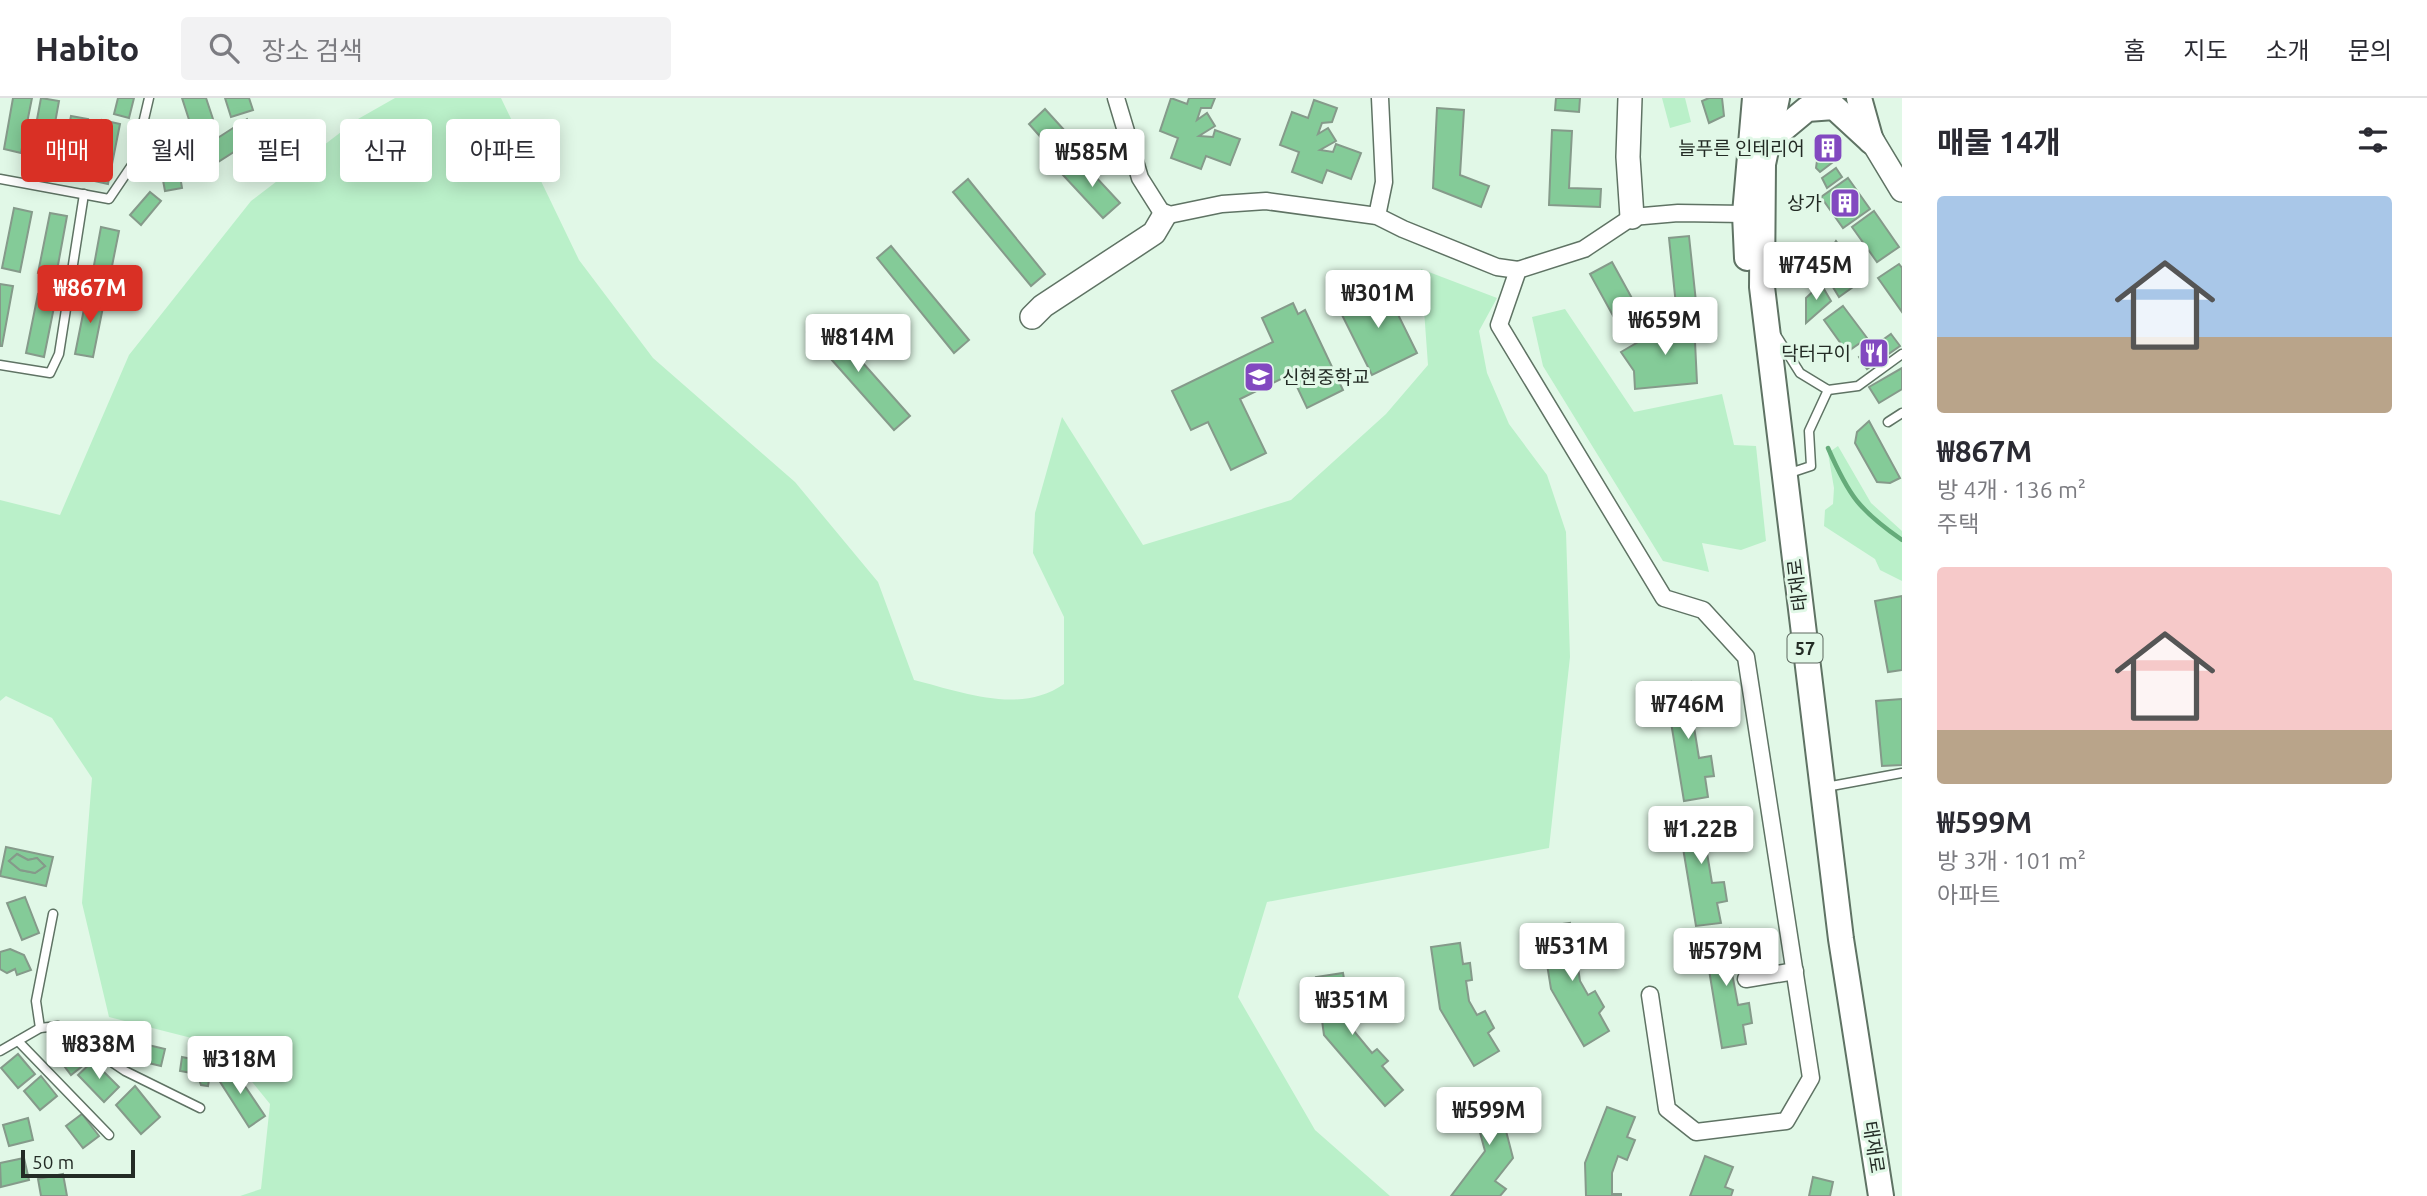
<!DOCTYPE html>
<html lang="ko">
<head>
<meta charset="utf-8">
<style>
  :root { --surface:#fff; --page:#f2f2f3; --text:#2b2b33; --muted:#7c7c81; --line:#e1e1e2; --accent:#d93025 }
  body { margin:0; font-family:Ubuntu,"Noto Sans KR",sans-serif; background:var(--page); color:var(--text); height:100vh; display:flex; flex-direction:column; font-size:26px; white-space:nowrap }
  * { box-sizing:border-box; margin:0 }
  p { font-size:23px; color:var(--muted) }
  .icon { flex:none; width:38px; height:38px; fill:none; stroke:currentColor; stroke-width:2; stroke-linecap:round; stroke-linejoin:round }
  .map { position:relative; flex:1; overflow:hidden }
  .drawer { display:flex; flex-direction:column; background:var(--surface); width:525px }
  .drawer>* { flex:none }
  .banner { position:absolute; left:21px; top:21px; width:665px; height:63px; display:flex; gap:14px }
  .scale { position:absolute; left:21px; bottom:18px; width:114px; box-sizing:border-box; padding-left:7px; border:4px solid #232b25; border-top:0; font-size:19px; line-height:24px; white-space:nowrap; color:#232b25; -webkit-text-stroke:5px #e1f8e7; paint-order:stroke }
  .price { position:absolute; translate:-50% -60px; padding:0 16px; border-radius:7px; background:#fff; color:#222; font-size:23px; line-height:46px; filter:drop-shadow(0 2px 4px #0008) }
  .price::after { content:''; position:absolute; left:50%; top:42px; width:21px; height:16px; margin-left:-10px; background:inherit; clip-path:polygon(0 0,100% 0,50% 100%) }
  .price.current { background:var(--accent); color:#fff }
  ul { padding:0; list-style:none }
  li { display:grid; align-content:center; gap:14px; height:371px; padding:0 35px }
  li span { display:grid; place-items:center; height:217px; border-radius:7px; color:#555 }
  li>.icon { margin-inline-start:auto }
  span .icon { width:126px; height:126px; fill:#fffc; stroke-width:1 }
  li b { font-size:30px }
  h2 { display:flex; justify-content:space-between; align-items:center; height:84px; padding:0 35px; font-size:30px }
  .tag { padding:0 24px; border-radius:7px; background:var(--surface); box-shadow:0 4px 18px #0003; font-size:24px; line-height:63px }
  .tag.current { background:var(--accent); color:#fff }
  header { display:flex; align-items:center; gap:42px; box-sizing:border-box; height:98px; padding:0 35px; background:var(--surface); border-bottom:2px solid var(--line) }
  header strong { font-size:33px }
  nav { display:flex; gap:38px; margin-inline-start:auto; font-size:24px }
  .search { width:490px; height:63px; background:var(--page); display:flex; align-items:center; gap:18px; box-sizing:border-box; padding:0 24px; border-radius:7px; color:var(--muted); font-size:26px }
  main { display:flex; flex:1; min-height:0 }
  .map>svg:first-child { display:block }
  .green { fill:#baf0c9 }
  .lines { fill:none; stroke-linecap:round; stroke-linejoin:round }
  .stream { stroke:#65ab7a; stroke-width:4.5 }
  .building { fill:#84cb98; stroke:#859a8a; stroke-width:2; fill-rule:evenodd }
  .lane-casing { stroke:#5f7364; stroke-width:11 }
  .street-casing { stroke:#5f7364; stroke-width:19 }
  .secondary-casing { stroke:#5f7364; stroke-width:26 }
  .primary-casing { stroke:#5f7364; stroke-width:28 }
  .lane { stroke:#fff; stroke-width:8 }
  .street { stroke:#fff; stroke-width:16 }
  .secondary { stroke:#fff; stroke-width:23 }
  .primary { stroke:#fff; stroke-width:24 }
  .labels { text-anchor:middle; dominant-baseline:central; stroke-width:6; stroke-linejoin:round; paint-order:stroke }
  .shield { fill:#e1f8e7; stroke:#5c685f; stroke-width:2 }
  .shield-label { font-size:18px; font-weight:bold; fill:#232b25 }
  .poi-label { font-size:19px; fill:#232b25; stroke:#e1f8e7; text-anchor:end }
  .street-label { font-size:19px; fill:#232b25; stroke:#e1f8e7 }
</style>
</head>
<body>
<header>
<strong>Habito</strong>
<div class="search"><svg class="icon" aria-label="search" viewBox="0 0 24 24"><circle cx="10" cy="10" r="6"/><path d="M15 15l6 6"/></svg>장소 검색</div>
<nav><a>홈</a><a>지도</a><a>소개</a><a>문의</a></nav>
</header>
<main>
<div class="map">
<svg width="1902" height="1098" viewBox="0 0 1902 1098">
  <rect width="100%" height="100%" fill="#e1f8e7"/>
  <g class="green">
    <path d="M395,0H501L579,162L653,260L795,384L878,484L914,582C962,594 1020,617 1064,586V519L1033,455L1035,415L1062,319L1143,447L1291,402L1386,316L1428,267L1421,171L1497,200L1479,233L1487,275L1509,326L1547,377L1566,434L1570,559L1549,750L1267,804L1238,899L1315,1032L1390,1098H240L261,1091L270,1006L223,948L109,919L82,805L92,680L52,620L6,598L0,603V402L60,417L129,257L251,103L358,21Z"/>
    <path d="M1662,0H1685L1691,24L1670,30Z"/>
    <path d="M1565,211L1634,314L1722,296L1734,347L1756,348L1766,443L1741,452L1702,445L1709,474L1663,463L1543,268L1532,219Z"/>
    <path d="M1838,348L1871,405L1902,433V483L1880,472L1875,461L1824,428L1825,412L1833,406L1834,390L1828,355Z"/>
  </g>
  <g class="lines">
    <path class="stream" d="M1828,350C1849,398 1859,412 1902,442"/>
  </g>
  <g class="building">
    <path d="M13,0H32L21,55L4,51Z"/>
    <path d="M41,0L59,3L48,63L30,59Z"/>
    <path d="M118,0H134L129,20L114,16Z"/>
    <path d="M182,0H206L215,27L193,34Z"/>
    <path d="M225,0H249L253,12L231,19Z"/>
    <path d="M1171,0L1187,6L1189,0H1215L1211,10H1201L1197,22L1207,15L1215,28L1199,38L1213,39L1215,32L1240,41L1230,67L1206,58L1201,71L1171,60L1178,40L1160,33Z"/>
    <path d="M1556,0H1580L1579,14L1555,12Z"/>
    <path d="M1709,0H1722L1724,18L1709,25L1702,3Z"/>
    <path d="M1314,2L1337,10L1332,24L1322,25L1318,36L1328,30L1336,43L1320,52L1333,54L1336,46L1361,55L1351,81L1327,72L1322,85L1292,74L1299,54L1280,47L1292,14L1308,20Z"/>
    <path d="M1437,10L1464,12L1460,77L1489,88L1481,109L1433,90Z"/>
    <path d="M1045,11L1085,55L1068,70L1029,26Z"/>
    <path d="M71,18L88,21L77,81L59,78Z"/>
    <path d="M247,21L259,38L207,71L196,54Z"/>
    <path d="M102,22L120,26L108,86L90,82Z"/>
    <path d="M1552,32L1572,33L1569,90L1601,91L1600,109L1549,107Z"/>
    <path d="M173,36L182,90L165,93L155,39Z"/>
    <path d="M1829,37L1841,58L1820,74L1816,70L1820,41Z"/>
    <path d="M1080,62L1120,105L1103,120L1063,77Z"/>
    <path d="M1836,70L1842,79L1827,90L1822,80Z"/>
    <path d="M1848,80L1870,111L1843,130L1821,99Z"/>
    <path d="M968,81L1045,176L1031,188L953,94Z"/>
    <path d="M150,94L161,103L141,127L130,117Z"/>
    <path d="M14,110L32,114L20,174L2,170Z"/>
    <path d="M1874,113L1899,149L1877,164L1852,129Z"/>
    <path d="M50,115L67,118L56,178L38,175Z"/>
    <path d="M101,129L119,133L107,193L90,189Z"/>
    <path d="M1689,138L1696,204L1676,207L1669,140Z"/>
    <path d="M1836,143L1864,181L1839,199L1831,186L1829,154Z"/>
    <path d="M891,148L969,242L954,255L877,160Z"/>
    <path d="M1612,164L1644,222L1622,234L1590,176Z"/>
    <path d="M1899,166L1902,170V214L1878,180Z"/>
    <path d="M0,186L13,188L2,248H0Z"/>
    <path d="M1383,186L1417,255L1372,277L1338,209Z"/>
    <path d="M1821,186L1831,203L1806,225V200Z"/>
    <path d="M38,196L56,199L44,259L26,255Z"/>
    <path d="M87,196L105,199L93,259L75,256Z"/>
    <path d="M1293,205L1298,216L1305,212L1343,292L1307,310L1291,276L1240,301L1266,355L1231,372L1208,324L1191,332L1172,293L1273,244L1262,220Z"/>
    <path d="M1843,208L1867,240L1847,254L1824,222Z"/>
    <path d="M823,220L910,318L894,332L807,234Z"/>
    <path d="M1694,223L1697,285L1635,291L1634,273L1621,254L1671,225Z"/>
    <path d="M1891,236L1900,248L1867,271L1859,259Z"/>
    <path d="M1902,270V291L1879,305L1869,289Z"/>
    <path d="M1869,323L1900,380L1890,385L1877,384L1855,345L1857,334Z"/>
    <path d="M1902,498V572L1888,574L1875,503Z"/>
    <path d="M1691,584L1694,603L1702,601L1705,621L1693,623L1699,660L1711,658L1714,678L1705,679L1708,699L1684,703L1665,588Z"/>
    <path d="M1902,601V667L1882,668L1876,603Z"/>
    <path d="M1704,710L1706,729L1715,727L1718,747L1706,749L1712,785L1724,784L1727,803L1717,805L1721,825L1696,828L1677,714Z"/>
    <path d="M6,749L53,759L46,788L0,778ZM17,756L28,762L37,760L45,768L35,775L20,772L9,763Z"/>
    <path d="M17,756L28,762L37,760L45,768L35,775L20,772L9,763Z"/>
    <path d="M25,799L39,835L22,842L7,805Z"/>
    <path d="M1570,825L1573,846L1580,845L1583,862L1577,863L1580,883L1588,897L1595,893L1604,909L1599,915L1609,933L1584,948L1551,891L1541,829Z"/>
    <path d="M1729,831L1732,850L1740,849L1744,868L1731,870L1738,907L1749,905L1752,925L1743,927L1746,946L1722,950L1703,836Z"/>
    <path d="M1460,845L1463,866L1470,865L1472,882L1466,883L1469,903L1477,917L1485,913L1494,930L1488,935L1499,953L1474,968L1440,911L1431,849Z"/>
    <path d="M10,851L24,857L31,872L17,877L15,871L7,875L0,871V854Z"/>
    <path d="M1343,875L1346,892L1355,891L1358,912L1350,913L1353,932L1372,955L1377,951L1388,963L1382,968L1403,992L1385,1008L1324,937L1316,879Z"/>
    <path d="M63,937L85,966L71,977L49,948Z"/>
    <path d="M123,941L165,951L161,968L119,958Z"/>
    <path d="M18,956L35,976L18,990L1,970Z"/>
    <path d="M182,959L212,965L208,988L201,987L197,976L180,973Z"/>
    <path d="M93,963L119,989L104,1004L78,977Z"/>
    <path d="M230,966L265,1018L249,1029L215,976Z"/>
    <path d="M41,978L57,998L40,1012L24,993Z"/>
    <path d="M135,988L160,1019L141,1036L116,1007Z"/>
    <path d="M1497,991L1502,1008L1509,1006L1514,1026L1505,1029L1513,1060L1495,1083L1506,1091L1500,1098H1451L1485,1053L1470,998Z"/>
    <path d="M1607,1009L1635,1019L1627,1039L1635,1042L1627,1062L1618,1058L1612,1075V1096H1621V1098H1586L1585,1065Z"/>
    <path d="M82,1016L99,1038L83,1050L66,1028Z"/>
    <path d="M28,1020L33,1042L9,1048L3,1027Z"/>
    <path d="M1705,1058L1733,1069L1725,1089L1733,1092L1731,1098H1690Z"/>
    <path d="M24,1060L29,1082L1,1089L0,1065Z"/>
    <path d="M63,1076L67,1098H41L38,1081Z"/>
    <path d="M1813,1079L1833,1084L1830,1098H1809Z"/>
  </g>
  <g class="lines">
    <g class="lane-casing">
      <g id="lane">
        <path d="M0,81L109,101L134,64L149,0"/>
        <path d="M1776,237L1800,275L1828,292L1858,288L1902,256"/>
        <path d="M0,267L50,275L59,256L84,96"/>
        <path d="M1888,324L1902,315"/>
        <path d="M1787,376L1811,368L1809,333L1828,292"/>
        <path d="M1826,689L1902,675"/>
        <path d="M40,930L36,903L53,816"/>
        <path d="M18,943L109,1037"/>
        <path d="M0,953L40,930L58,928L125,973L200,1010"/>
      </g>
    </g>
    <g class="street-casing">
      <g id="street">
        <path d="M1116,0L1140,80L1164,118L1222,106L1266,103L1377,118L1403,131L1497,169L1518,172L1584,151L1632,119L1678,115L1745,116"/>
        <path d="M1377,118L1384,84L1380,0"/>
        <path d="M1518,172L1499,227L1664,500L1703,512L1746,559L1811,980L1786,1023L1696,1034L1667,1011L1650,897"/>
        <path d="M1746,881L1795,873"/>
      </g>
    </g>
    <g class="secondary-casing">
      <g id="secondary">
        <path d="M1630,0L1628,59L1632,119"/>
        <path d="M1864,29L1902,92"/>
        <path d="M1032,219L1043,208L1154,135L1164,118"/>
      </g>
    </g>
    <g class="primary-casing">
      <g id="primary">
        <path d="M1777,0L1763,66L1762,189L1841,841L1881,1098"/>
        <path d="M1859,0L1871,43"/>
        <path d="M1766,45L1807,11L1834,9L1872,44"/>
        <path d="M1747,160L1745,116L1755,0"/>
      </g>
    </g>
    <use href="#lane" class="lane"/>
    <use href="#street" class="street"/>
    <use href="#secondary" class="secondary"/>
    <use href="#primary" class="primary"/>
  </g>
  <defs>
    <g id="building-square" transform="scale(1.575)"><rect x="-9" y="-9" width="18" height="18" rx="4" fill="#8249c0" stroke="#e1f8e7"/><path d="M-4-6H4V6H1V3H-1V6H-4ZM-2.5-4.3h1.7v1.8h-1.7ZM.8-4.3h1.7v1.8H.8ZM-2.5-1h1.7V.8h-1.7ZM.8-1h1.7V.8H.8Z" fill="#fff"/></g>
    <g id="restaurant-square" transform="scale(1.575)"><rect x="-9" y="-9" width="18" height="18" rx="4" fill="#8249c0" stroke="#e1f8e7"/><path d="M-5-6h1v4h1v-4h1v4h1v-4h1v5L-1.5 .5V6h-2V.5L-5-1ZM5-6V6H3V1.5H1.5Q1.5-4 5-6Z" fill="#fff"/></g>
    <g id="school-square" transform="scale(1.575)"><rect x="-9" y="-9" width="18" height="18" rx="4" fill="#8249c0" stroke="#e1f8e7"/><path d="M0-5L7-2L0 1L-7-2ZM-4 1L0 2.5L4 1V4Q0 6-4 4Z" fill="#fff"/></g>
  </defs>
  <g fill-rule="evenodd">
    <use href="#building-square" x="1828" y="50"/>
    <use href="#building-square" x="1845" y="105"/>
    <use href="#restaurant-square" x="1874" y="255"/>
    <use href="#school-square" x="1259" y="279"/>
  </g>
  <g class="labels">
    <rect class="shield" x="1787.5" y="535.5" width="35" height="29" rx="5"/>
    <g class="shield-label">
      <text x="1805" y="550">57</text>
    </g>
    <g class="poi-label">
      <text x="1805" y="50">늘푸른 인테리어</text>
      <text x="1822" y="105">상가</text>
      <text x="1851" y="255">닥터구이</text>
      <text x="1282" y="279" text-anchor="start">신현중학교</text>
    </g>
    <g class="street-label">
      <text transform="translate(1797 487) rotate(-97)">태재로</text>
      <text transform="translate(1874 1049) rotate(81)">태재로</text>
    </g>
  </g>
</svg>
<div class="scale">50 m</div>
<b class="price" style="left:1092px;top:91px">₩585M</b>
<b class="price" style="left:1816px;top:204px">₩745M</b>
<b class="price current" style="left:90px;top:227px">₩867M</b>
<b class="price" style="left:1378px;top:232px">₩301M</b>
<b class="price" style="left:1665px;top:259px">₩659M</b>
<b class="price" style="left:858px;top:276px">₩814M</b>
<b class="price" style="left:1688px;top:643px">₩746M</b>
<b class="price" style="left:1701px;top:768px">₩1.22B</b>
<b class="price" style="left:1572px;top:885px">₩531M</b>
<b class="price" style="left:1726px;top:890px">₩579M</b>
<b class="price" style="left:1352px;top:939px">₩351M</b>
<b class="price" style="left:99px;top:983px">₩838M</b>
<b class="price" style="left:240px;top:998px">₩318M</b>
<b class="price" style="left:1489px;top:1049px">₩599M</b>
<div class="banner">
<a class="tag current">매매</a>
<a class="tag">월세</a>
<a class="tag">필터</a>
<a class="tag">신규</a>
<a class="tag">아파트</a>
</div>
</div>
<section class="drawer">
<h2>매물 14개<svg class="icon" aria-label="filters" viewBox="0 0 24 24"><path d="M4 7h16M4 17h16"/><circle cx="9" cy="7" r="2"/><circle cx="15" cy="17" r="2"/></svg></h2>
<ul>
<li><span style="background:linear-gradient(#a9c7e8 65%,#b9a48a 0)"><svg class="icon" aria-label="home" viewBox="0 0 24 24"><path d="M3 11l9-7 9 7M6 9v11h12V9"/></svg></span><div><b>₩867M</b><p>방 4개 · 136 m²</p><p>주택</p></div></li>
<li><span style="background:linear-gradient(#f6c9c9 75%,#b9a48a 0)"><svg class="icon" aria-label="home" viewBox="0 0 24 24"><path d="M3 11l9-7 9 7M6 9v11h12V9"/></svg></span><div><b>₩599M</b><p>방 3개 · 101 m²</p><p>아파트</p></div></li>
</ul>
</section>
</main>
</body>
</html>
